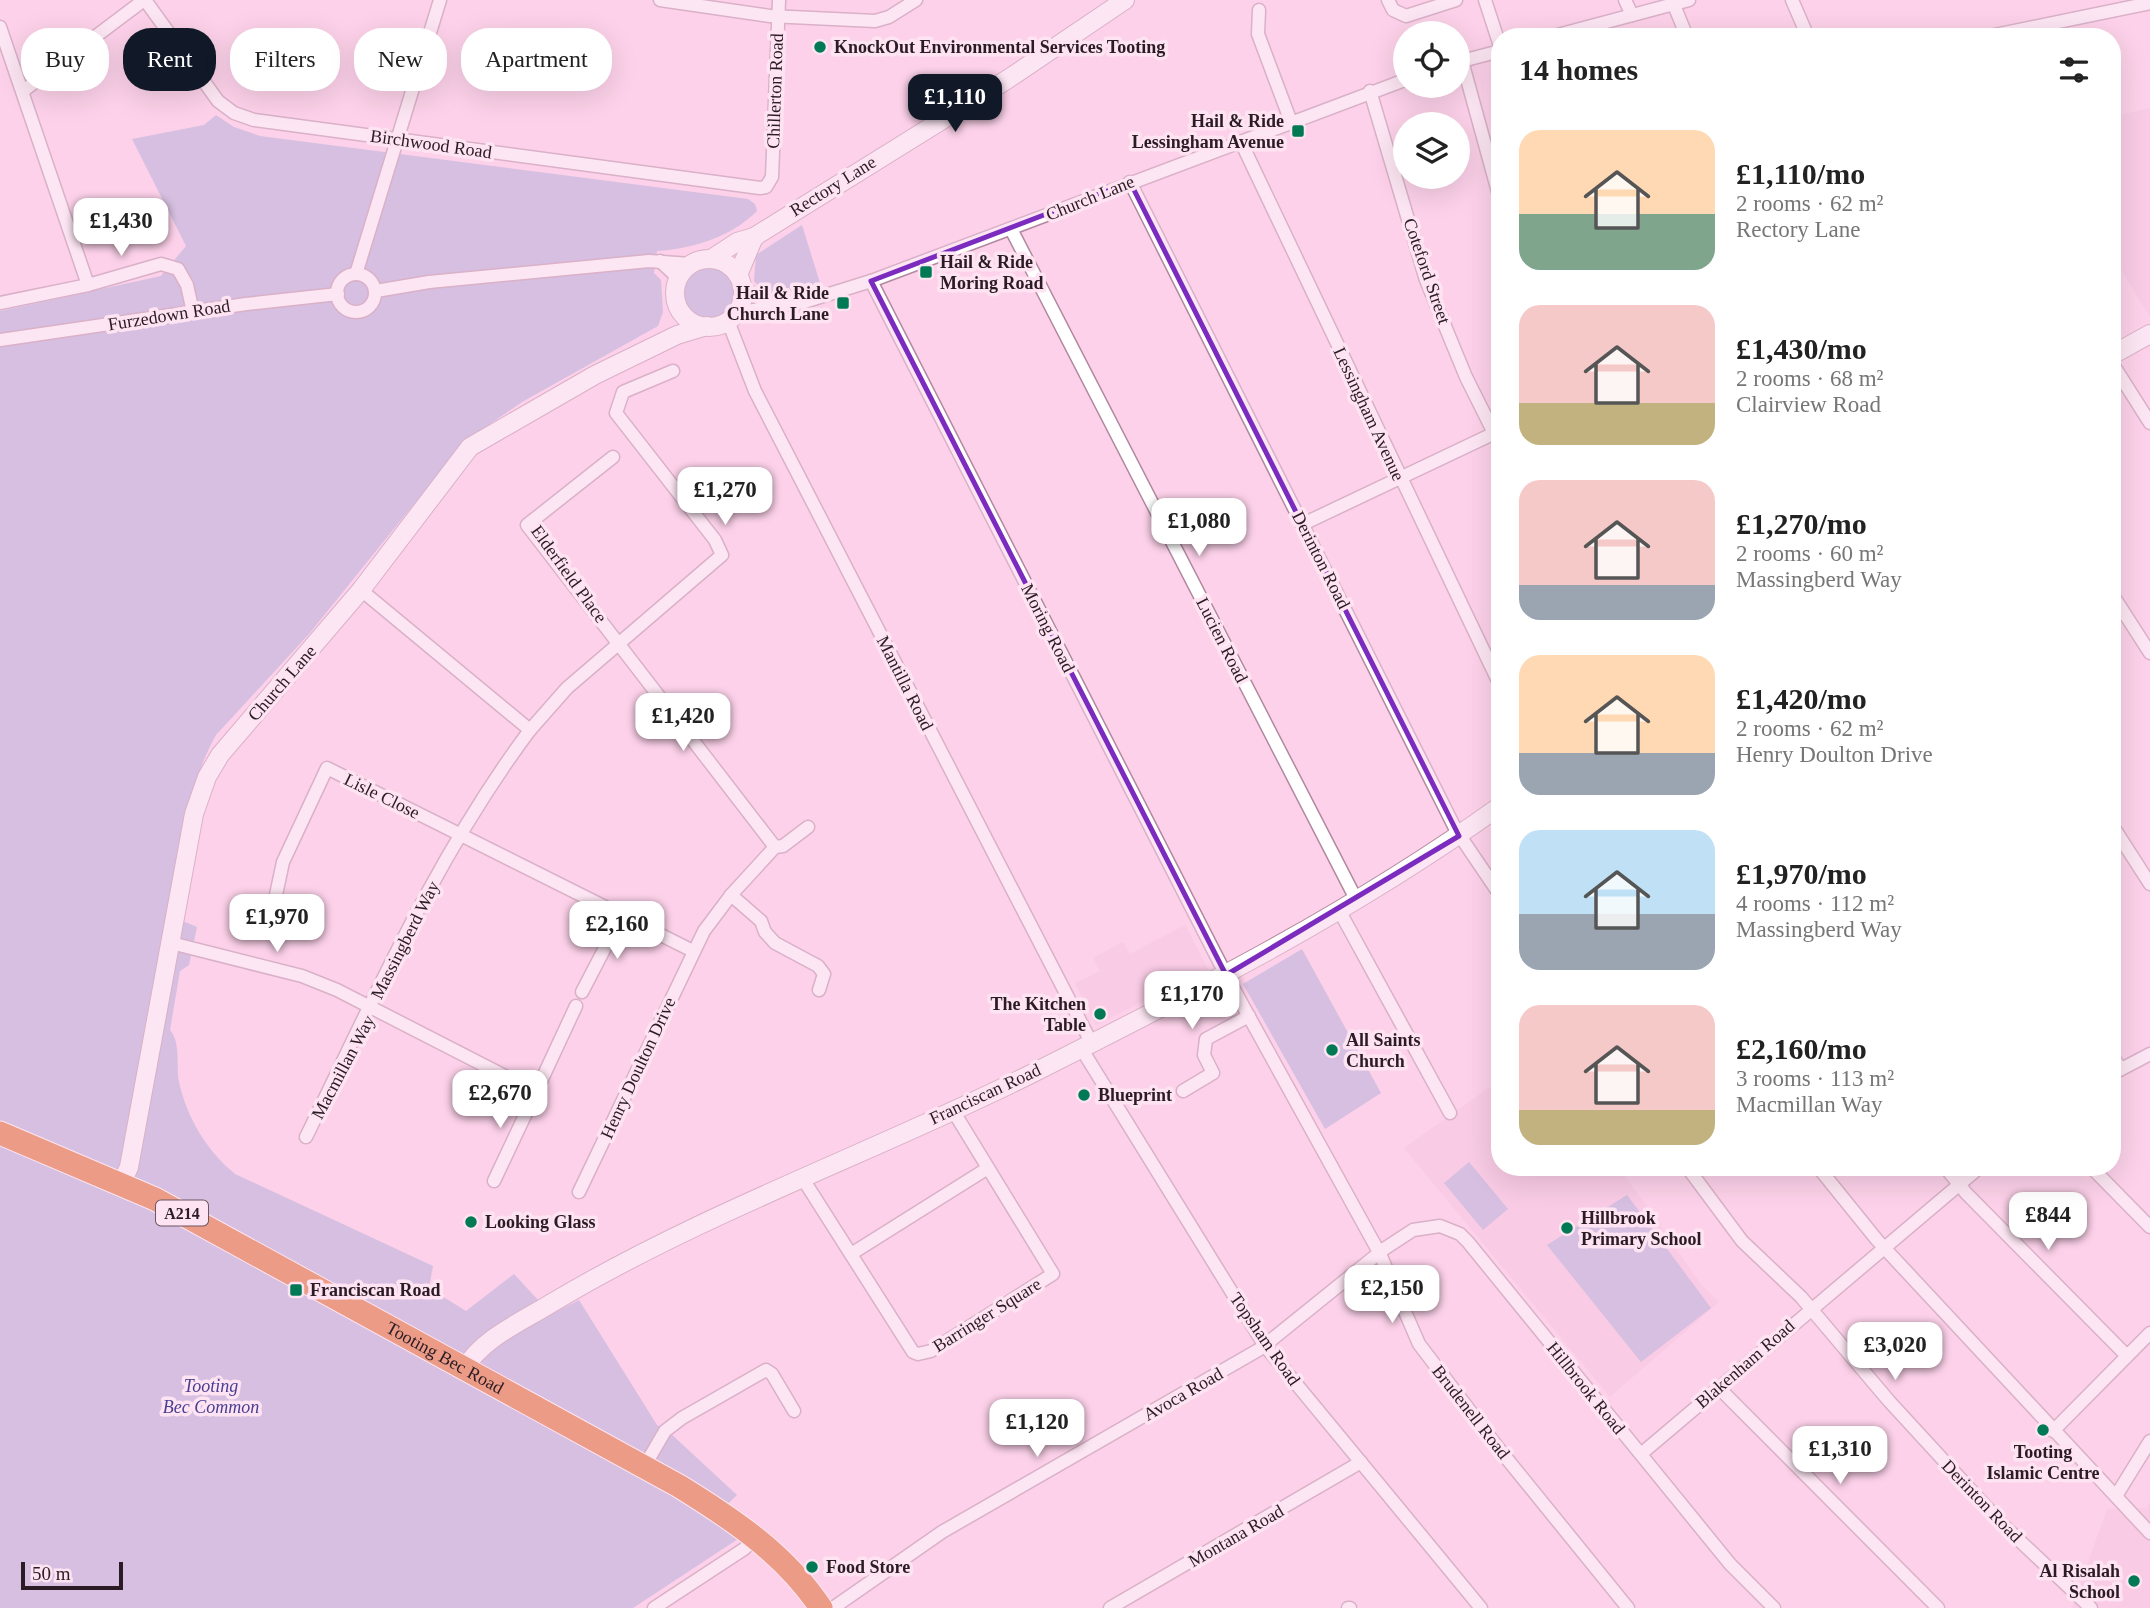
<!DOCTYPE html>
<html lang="en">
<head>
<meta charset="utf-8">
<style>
  :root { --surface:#fff; --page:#f2f2f2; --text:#222; --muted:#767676; --accent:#111827 }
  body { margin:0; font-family:"Times New Roman",serif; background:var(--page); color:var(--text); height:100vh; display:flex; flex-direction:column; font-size:26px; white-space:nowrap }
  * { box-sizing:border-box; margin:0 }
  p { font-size:23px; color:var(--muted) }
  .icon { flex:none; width:38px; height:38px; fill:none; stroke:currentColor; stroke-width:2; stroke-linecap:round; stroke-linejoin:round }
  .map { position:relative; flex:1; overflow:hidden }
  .sheet { position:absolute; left:1491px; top:28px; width:630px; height:1148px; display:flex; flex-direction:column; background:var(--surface); border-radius:28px; box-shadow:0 7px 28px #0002 }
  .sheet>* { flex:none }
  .banner { position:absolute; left:21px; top:28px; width:665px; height:63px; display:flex; gap:14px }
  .buttons { position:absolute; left:1393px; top:21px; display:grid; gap:14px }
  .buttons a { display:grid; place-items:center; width:77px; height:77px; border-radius:50%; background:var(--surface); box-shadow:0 7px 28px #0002; font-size:35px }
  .scale { position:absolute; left:21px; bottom:18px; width:102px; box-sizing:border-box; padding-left:7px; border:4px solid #2a1b24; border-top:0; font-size:19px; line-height:24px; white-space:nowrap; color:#2a1b24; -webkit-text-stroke:5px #fee4f2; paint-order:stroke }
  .price { position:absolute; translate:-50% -60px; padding:0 16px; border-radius:14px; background:#fff; color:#222; font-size:23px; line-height:46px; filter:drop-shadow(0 2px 4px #0008) }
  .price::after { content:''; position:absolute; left:50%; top:42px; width:21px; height:16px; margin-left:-10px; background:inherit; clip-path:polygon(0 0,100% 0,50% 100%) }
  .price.current { background:var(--accent); color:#fff }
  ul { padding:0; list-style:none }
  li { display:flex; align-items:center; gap:21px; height:175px; padding:0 28px }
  li span { display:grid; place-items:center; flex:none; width:196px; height:140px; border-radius:21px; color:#555 }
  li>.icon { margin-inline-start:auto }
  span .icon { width:84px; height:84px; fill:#fffc; stroke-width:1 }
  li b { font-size:30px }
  h2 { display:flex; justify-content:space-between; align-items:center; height:84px; padding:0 28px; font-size:30px }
  .pill { padding:0 24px; border-radius:28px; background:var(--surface); box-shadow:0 7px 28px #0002; font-size:24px; line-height:63px }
  .pill.current { background:var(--accent); color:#fff }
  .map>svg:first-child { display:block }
  .built { fill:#f5c3df }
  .green { fill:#a8a9d6 }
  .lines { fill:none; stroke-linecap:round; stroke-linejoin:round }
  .street-casing { stroke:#b1899f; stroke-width:15 }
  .secondary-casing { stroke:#b1899f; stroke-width:20 }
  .highway-casing { stroke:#fff; stroke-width:25 }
  .street { stroke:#fff; stroke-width:12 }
  .secondary { stroke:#fff; stroke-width:18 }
  .highway { stroke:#da5a0f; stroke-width:23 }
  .marked { fill:none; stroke:#7b2cbf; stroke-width:5; stroke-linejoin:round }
  .poi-dot { fill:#027955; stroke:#fee4f2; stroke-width:2.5 }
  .labels { text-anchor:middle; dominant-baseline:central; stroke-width:7; stroke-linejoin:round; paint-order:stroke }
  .shield { fill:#fee4f2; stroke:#6a5762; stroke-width:2 }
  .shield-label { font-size:16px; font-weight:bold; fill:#2a1b24 }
  .poi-label { font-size:18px; font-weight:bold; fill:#2a1b24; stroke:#fee4f2; text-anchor:start }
  .street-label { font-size:18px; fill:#2a1b24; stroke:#fee4f2 }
  .park-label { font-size:18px; font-style:italic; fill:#483f94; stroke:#fee4f2 }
</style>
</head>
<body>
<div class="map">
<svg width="2150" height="1608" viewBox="0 0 2150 1608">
  <rect width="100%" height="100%" fill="#fcd1e9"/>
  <g class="built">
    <path d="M2150,108V317L2112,255V117Z"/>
    <path d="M1185,925L1208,969L1096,1025L1075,983L1100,971L1093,958L1123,942L1130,954Z"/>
    <path d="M1500,1080V1167H1619L1702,1286L1719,1302L1610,1397L1404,1148Z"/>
    <path d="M2150,1503V1608H2072L2107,1509L2146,1508Z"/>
  </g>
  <g class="green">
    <path d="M216,115L234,127L260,136L748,199L755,204L757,211C731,237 692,249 657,251L654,273L661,280L663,312L658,326L522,402L464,442L309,634L216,735C186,788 180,855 169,915L197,927L189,965L180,971L170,1030C181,1043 176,1066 179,1082C187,1118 207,1151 235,1174L433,1266L429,1288L466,1311L514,1274L551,1314L579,1300L657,1425L669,1432L737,1495L711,1520L741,1537L633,1608H0V311L161,276L186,246L132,139L204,125Z"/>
    <path d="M802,225L820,283L787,293L766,294L754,281L756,255Z"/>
    <circle cx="709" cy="293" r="27"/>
    <path d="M1302,949L1381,1093L1325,1129L1243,984Z"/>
    <path d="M1469,1162L1508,1209L1483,1230L1444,1183Z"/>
    <path d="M1627,1195L1711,1308L1641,1362L1547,1245Z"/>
  </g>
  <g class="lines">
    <g class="street-casing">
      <g id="street">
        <path d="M145,0L218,101L234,113L254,120L760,188L766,187L772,177L779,0"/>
        <path d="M660,0L770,16L875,21L889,17L916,0"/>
        <path d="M1388,0L1393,10L1406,16L1456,0"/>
        <path d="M1485,0L1500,46"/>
        <path d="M1625,0L1632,15"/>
        <path d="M1792,0L1808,37"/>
        <path d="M1674,5L1687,37"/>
        <path d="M1259,10L1258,34L1291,122"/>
        <path d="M0,27L88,285"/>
        <path d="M1550,37L1689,0"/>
        <path d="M1985,37L2150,3"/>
        <path d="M1462,61L1500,199"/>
        <path d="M1458,62L1500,51"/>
        <path d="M23,91L144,0"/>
        <path d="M1370,91L1426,280L1466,377L1500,445"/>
        <path d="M1241,142L1500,685"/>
        <path d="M1130,182L1456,830L1500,895"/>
        <path d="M1011,229L1357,901"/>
        <path d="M660,261L678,278"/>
        <path d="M356,274L440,0"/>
        <circle cx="356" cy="293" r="19"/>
        <path d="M871,281L1226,975L1380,1254L1419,1344L1499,1449L1628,1608"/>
        <path d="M744,288L772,307"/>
        <path d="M376,291L429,282L649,261L690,264"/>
        <path d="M0,303L88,285L161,264L178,269L187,285L193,312"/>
        <path d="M735,313L804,302L871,281L1405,80"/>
        <path d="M728,321L755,391L1091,1042"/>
        <path d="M0,340L246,304L338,294"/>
        <path d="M2112,363L2150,423"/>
        <path d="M613,457L527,525L775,847"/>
        <path d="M1303,524L1499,431"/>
        <path d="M361,590L530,730L567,688L722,555L715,540L616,413L623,392L673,371"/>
        <path d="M2112,594L2150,653"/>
        <path d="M2112,825L2150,884"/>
        <path d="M731,895L761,921L765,932L775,943L818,966L824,974L819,990"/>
        <path d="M273,909L283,862L327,768L693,951"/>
        <path d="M1340,912L1450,1113"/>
        <path d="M171,943L302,976L337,990L536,1092L576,1006"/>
        <path d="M582,992L622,915"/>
        <path d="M1081,1048L1265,1346L1481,1608"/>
        <path d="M2112,1056L2121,1069"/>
        <path d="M2112,1074L2150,1054"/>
        <path d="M1183,1091L1213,1073L1204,1055L1206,1039L1249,1016"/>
        <path d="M306,1137C374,999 437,854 530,730"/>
        <path d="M1687,1167L1742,1241L1801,1297L1889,1401L2003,1525L2091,1608"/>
        <path d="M1818,1167L1877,1240L2150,1533"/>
        <path d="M1945,1167L1966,1193L2127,1356"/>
        <path d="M2091,1167L2150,1227"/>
        <path d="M803,1179L913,1352L918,1354L931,1351L1053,1274L952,1109"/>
        <path d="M494,1181L536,1092"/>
        <path d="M579,1192L704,931L731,895L775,847L783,846L808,827"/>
        <path d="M851,1254L988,1168"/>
        <path d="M1718,1387L1938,1608"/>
        <path d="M2053,1431L2150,1333"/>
        <path d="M1641,1454L1980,1167"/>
        <path d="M644,1467L665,1431L682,1418L766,1370L772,1374L794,1411"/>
        <path d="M2116,1496L2150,1441"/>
        <path d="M654,1608L744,1549L756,1537"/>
        <path d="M833,1608L942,1532L1260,1349L1384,1249L1413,1230L1440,1226L1460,1234L1468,1242L1730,1564L1774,1608"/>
        <path d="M1110,1608L1361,1462"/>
        <path d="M1348,1608H1350"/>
      </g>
    </g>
    <g class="secondary-casing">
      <g id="secondary">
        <path d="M711,259L737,242L754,237L1008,79L1125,0"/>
        <circle cx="709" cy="293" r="34"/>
        <path d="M738,275L754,237"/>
        <path d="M2112,355L2150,334"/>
        <path d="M121,1185L129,1167L194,814L207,777L220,755L361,590L470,447L595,375L677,335L707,326"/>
        <path d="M465,1368C483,1338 521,1322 550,1304C702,1213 872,1153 1031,1074C1194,992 1351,913 1500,806"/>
      </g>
    </g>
    <g class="highway-casing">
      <g id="highway">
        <path id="s1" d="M0,1133L155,1199L679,1486C734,1520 785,1554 821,1608"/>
      </g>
    </g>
    <use href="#street" class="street"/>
    <use href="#secondary" class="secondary"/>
    <use href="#highway" class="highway"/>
  </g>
  <path d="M0 0H2150V1608H0ZM1130,182L1459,836L1226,975L871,281Z" fill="#fcd1e9" fill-opacity=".55" fill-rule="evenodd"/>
  <path class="marked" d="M1130,182L1459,836L1226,975L871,281Z"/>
  <g class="poi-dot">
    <circle cx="820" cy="47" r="7"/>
    <rect x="1291" y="124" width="14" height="14" rx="3.5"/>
    <rect x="919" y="265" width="14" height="14" rx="3.5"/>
    <rect x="836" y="296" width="14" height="14" rx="3.5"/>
    <circle cx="1100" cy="1014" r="7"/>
    <circle cx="1332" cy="1050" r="7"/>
    <circle cx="1084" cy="1095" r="7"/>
    <circle cx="471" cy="1222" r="7"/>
    <circle cx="1567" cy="1228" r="7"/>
    <rect x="289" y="1283" width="14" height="14" rx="3.5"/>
    <circle cx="2043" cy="1430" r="7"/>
    <circle cx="812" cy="1567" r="7"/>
    <circle cx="2134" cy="1581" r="7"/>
  </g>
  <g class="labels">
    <rect class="shield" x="156" y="1200.5" width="52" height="25" rx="5"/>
    <g class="shield-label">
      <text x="182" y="1213">A214</text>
    </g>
    <g class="poi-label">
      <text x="834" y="47">KnockOut Environmental Services Tooting</text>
      <text x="1284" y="121" text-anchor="end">Hail &amp; Ride<tspan x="1284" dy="21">Lessingham Avenue</tspan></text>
      <text x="940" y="262">Hail &amp; Ride<tspan x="940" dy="21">Moring Road</tspan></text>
      <text x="829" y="293" text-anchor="end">Hail &amp; Ride<tspan x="829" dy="21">Church Lane</tspan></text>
      <text x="1086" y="1004" text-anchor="end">The Kitchen<tspan x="1086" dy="21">Table</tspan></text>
      <text x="1346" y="1040">All Saints<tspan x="1346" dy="21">Church</tspan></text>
      <text x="1098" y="1095">Blueprint</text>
      <text x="1581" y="1218">Hillbrook<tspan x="1581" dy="21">Primary School</tspan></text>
      <text x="485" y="1222">Looking Glass</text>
      <text x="310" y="1290">Franciscan Road</text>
      <text x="2043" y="1452" text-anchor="middle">Tooting<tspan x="2043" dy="21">Islamic Centre</tspan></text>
      <text x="826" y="1567">Food Store</text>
      <text x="2120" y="1571" text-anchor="end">Al Risalah<tspan x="2120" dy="21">School</tspan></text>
    </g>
    <g class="street-label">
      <text transform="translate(775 91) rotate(-88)">Chillerton Road</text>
      <text transform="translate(431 144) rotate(8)">Birchwood Road</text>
      <text transform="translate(833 186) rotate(-32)">Rectory Lane</text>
      <text transform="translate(1090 198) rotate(-22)">Church Lane</text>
      <text transform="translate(1427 271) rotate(71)">Coteford Street</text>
      <text transform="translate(169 315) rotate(-9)">Furzedown Road</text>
      <text transform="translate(1369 414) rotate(65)">Lessingham Avenue</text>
      <text transform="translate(1321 560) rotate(63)">Derinton Road</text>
      <text transform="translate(569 574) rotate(54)">Elderfield Place</text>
      <text transform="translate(1048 628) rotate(63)">Moring Road</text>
      <text transform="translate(1222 640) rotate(63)">Lucien Road</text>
      <text transform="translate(282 683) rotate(-49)">Church Lane</text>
      <text transform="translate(905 683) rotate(63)">Mantilla Road</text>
      <text transform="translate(382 796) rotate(26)">Lisle Close</text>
      <text transform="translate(405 940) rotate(-63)">Massingberd Way</text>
      <text transform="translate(343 1067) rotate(-62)">Macmillan Way</text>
      <text transform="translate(638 1068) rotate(-65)">Henry Doulton Drive</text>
      <text transform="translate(985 1094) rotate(-25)">Franciscan Road</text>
      <text transform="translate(987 1315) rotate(-32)">Barringer Square</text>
      <text transform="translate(1265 1339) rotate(55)">Topsham Road</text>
      <text stroke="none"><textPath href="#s1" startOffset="499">Tooting Bec Road</textPath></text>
      <text transform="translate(1745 1364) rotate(-41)">Blakenham Road</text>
      <text transform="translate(1586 1388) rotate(51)">Hillbrook Road</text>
      <text transform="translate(1183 1394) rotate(-30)">Avoca Road</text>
      <text transform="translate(1471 1412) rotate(52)">Brudenell Road</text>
      <text transform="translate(1982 1501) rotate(46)">Derinton Road</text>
      <text transform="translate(1236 1536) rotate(-30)">Montana Road</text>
    </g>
    <g class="park-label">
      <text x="211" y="1386">Tooting<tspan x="211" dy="21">Bec Common</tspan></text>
    </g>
  </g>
</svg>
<div class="buttons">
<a><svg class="icon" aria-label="locate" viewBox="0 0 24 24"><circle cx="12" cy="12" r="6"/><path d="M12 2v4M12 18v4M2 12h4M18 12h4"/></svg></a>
<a><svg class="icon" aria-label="layers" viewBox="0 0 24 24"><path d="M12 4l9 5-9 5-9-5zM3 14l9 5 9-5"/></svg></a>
</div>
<div class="scale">50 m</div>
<b class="price current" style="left:955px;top:134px">£1,110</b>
<b class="price" style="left:121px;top:258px">£1,430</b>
<b class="price" style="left:725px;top:527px">£1,270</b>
<b class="price" style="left:1199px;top:558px">£1,080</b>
<b class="price" style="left:683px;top:753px">£1,420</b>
<b class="price" style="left:277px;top:954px">£1,970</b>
<b class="price" style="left:617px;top:961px">£2,160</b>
<b class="price" style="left:1192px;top:1031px">£1,170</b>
<b class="price" style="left:500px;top:1130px">£2,670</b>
<b class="price" style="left:2048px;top:1252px">£844</b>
<b class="price" style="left:1392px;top:1325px">£2,150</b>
<b class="price" style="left:1895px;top:1382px">£3,020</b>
<b class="price" style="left:1037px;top:1459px">£1,120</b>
<b class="price" style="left:1840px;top:1486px">£1,310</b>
<div class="banner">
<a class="pill">Buy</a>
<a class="pill current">Rent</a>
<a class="pill">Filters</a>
<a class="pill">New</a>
<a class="pill">Apartment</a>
</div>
<section class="sheet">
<h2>14 homes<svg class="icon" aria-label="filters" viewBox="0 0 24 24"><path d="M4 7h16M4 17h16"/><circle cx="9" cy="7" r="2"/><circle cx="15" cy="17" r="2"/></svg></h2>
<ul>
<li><span style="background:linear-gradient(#ffd9b3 60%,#7fa58c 0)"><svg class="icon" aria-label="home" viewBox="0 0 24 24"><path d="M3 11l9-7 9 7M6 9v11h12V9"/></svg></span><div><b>£1,110/mo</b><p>2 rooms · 62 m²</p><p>Rectory Lane</p></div></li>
<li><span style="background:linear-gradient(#f6c9c9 70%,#c2b280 0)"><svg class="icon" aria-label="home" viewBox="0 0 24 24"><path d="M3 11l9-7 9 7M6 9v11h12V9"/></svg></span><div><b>£1,430/mo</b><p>2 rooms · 68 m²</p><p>Clairview Road</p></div></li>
<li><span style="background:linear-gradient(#f6c9c9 75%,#9aa5b1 0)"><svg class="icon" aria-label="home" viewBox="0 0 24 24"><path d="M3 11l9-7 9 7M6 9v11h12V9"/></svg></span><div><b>£1,270/mo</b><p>2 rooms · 60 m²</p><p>Massingberd Way</p></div></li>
<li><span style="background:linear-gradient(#ffd9b3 70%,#9aa5b1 0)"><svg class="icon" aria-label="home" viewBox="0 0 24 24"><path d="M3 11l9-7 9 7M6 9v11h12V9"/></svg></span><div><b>£1,420/mo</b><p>2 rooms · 62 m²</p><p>Henry Doulton Drive</p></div></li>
<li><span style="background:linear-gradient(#bfe0f5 60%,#9aa5b1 0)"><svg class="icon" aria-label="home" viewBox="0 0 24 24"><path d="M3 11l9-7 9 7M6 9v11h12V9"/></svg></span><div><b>£1,970/mo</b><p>4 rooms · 112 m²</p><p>Massingberd Way</p></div></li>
<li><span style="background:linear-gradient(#f6c9c9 75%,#c2b280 0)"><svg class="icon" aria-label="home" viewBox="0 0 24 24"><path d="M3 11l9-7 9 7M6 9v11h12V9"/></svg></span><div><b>£2,160/mo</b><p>3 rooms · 113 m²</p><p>Macmillan Way</p></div></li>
</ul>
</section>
</div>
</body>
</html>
